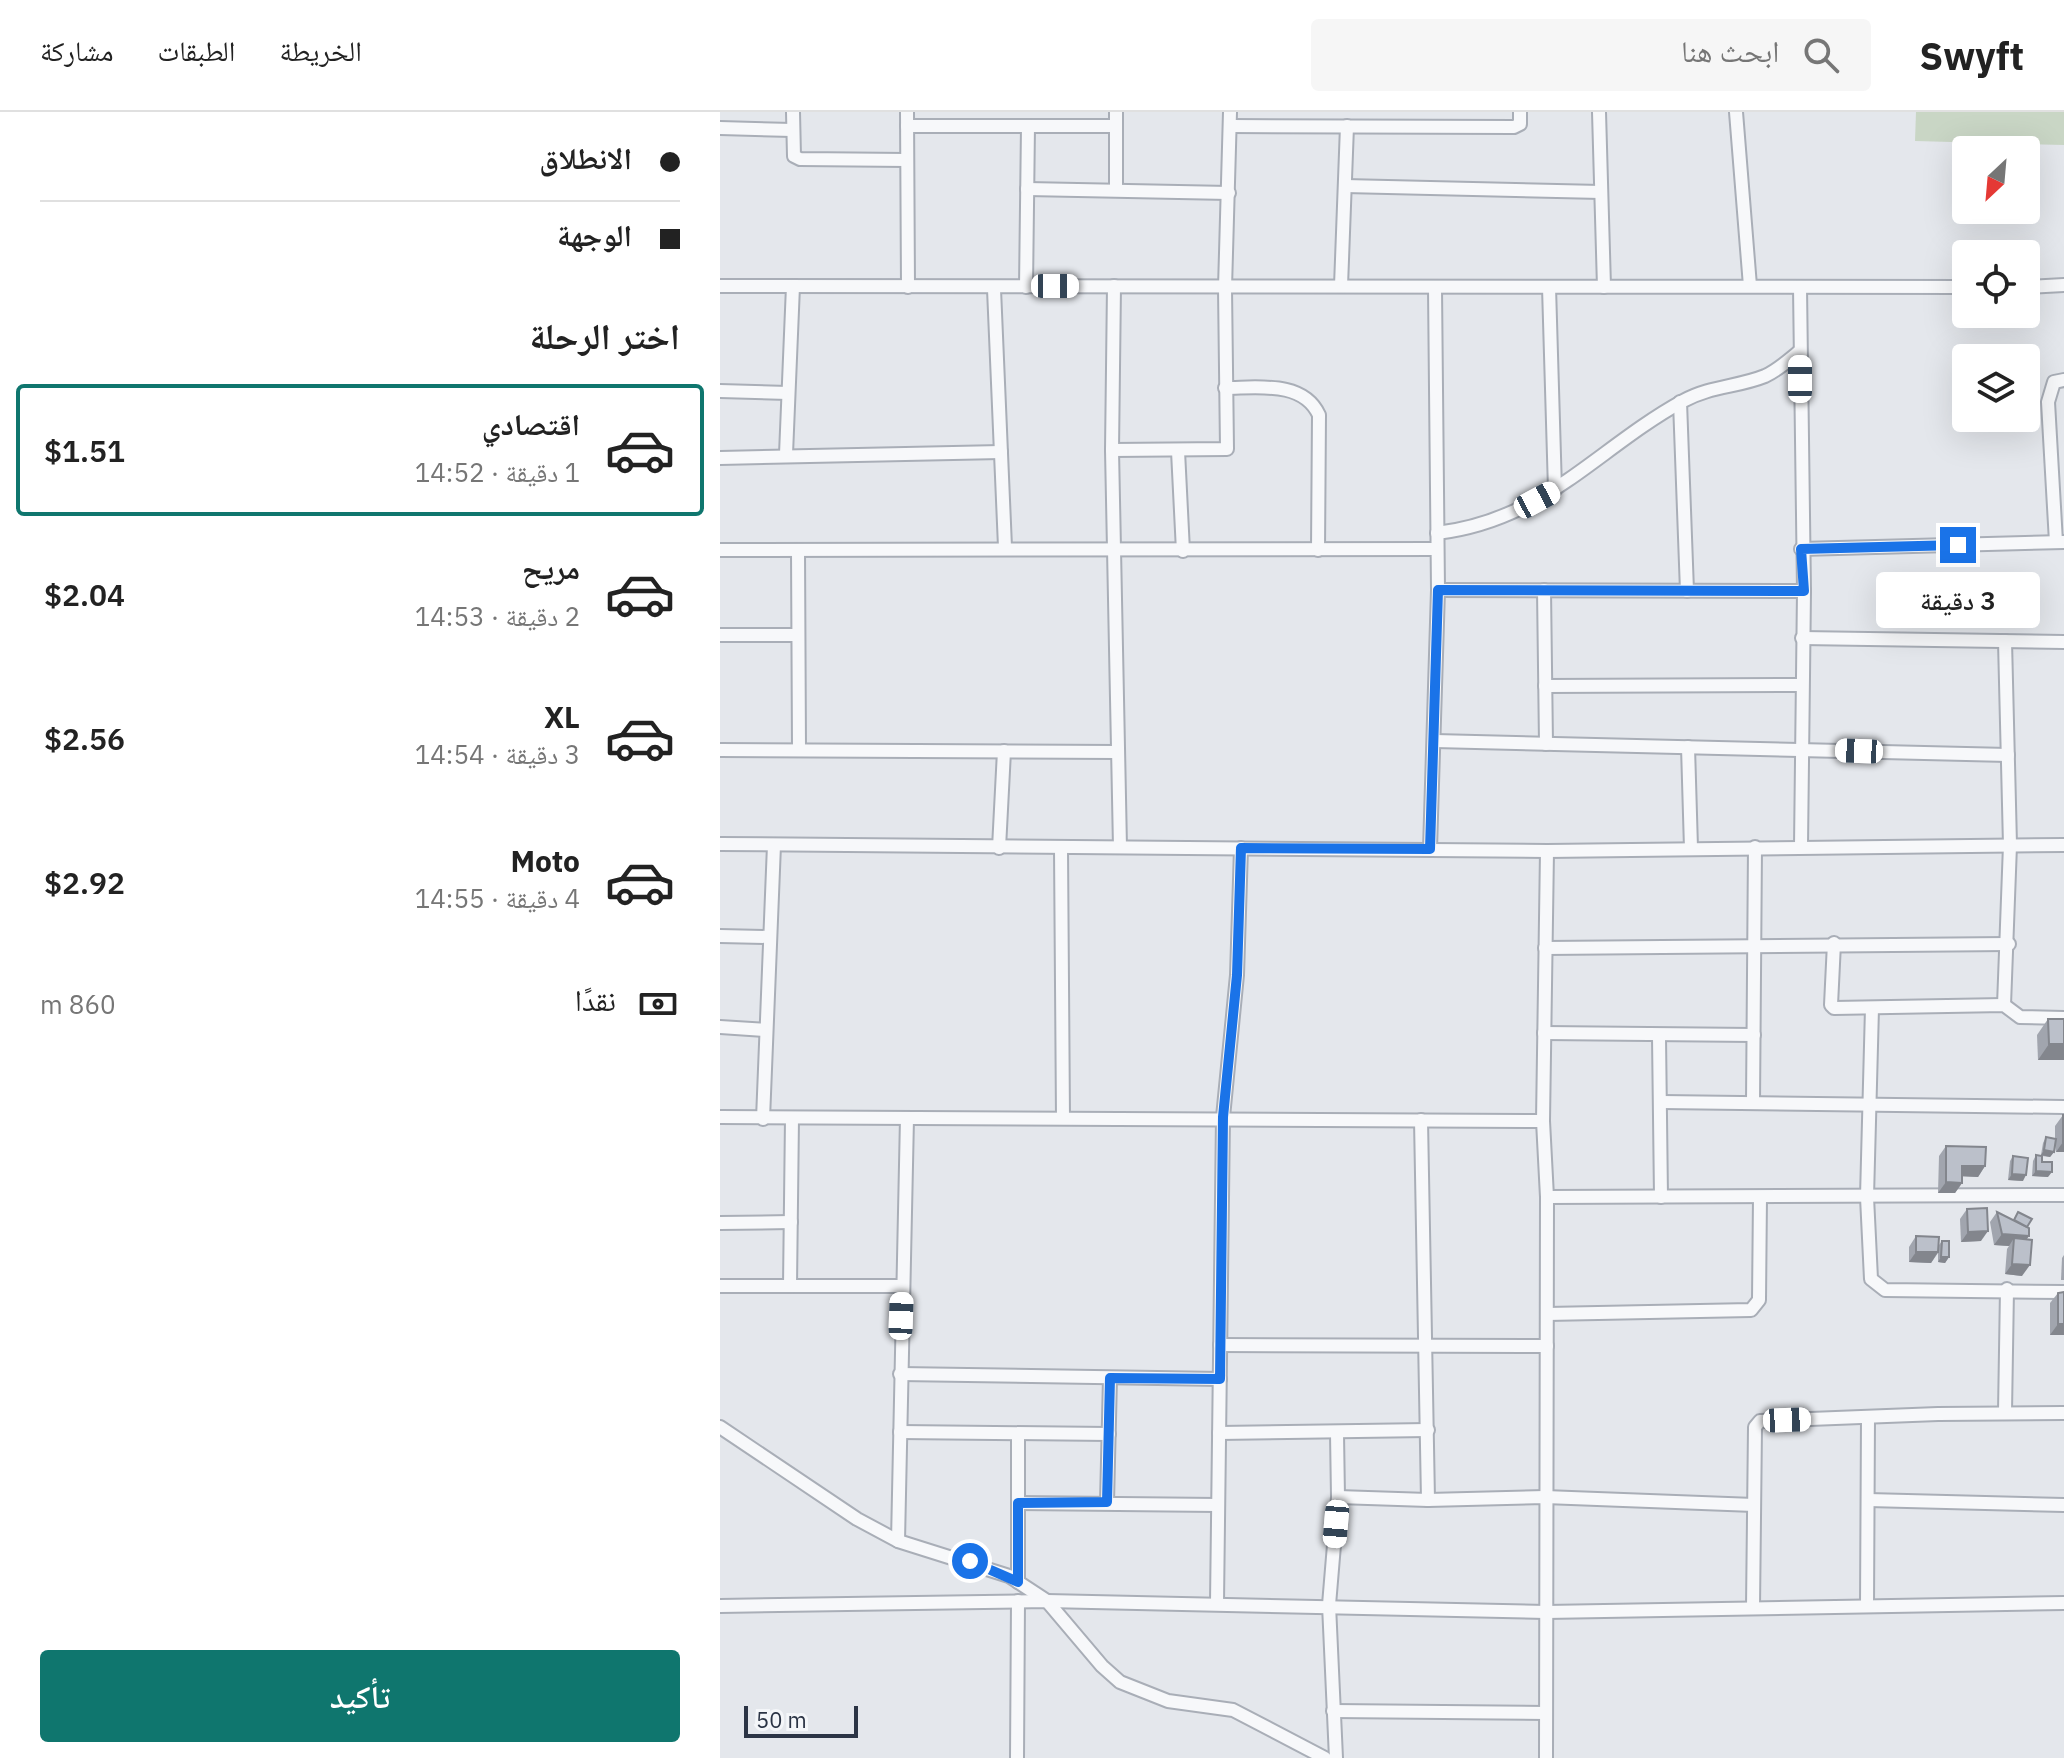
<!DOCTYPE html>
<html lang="ar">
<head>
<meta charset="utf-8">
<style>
  :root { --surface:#fff; --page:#f6f6f6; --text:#222; --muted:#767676; --line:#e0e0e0; --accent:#0f766e }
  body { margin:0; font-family:"IBM Plex Sans","Noto Naskh Arabic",sans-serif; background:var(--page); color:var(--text); direction:rtl; height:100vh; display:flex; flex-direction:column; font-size:30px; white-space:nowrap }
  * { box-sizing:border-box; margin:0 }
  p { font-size:26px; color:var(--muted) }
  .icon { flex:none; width:44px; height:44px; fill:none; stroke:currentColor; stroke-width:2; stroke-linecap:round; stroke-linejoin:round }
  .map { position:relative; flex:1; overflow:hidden; direction:ltr }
  .drawer { display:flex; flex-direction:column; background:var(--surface); width:720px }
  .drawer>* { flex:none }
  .guide { display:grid; align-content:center; height:176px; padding:0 40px; background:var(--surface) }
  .needle { width:52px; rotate:206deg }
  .tools { position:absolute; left:1232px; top:24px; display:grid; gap:16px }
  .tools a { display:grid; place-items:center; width:88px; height:88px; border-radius:8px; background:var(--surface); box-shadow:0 8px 32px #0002; font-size:40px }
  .scale { position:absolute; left:24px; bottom:20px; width:114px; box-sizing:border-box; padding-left:8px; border:4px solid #2b3445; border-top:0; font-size:22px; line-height:28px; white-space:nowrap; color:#2b3445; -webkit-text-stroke:6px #f4f6f9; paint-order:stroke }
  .end { position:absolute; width:36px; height:36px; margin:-18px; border:10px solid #1a73e8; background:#fff; box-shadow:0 0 0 4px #fff }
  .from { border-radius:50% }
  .bubble { position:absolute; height:56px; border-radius:8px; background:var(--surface); box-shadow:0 8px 32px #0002; font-size:26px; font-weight:600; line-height:56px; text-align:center; direction:rtl }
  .car { position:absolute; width:24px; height:48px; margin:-24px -12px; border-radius:10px; box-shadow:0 0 6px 2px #0007; background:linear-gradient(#fff 24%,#345 0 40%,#fff 0 76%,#345 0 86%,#fff 0) }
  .guide b { display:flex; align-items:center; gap:28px; height:76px; font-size:30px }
  .guide b+b { border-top:2px solid var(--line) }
  .guide i { width:20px; height:20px; background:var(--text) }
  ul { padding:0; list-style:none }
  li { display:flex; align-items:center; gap:24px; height:132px; margin:0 16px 12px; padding:0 24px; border:4px solid transparent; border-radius:8px }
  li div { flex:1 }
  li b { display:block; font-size:30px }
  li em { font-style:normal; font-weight:600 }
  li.selected { border-color:var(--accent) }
  li>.icon { width:72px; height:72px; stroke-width:1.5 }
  h2 { padding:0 40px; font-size:36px; line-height:96px }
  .pay { display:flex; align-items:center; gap:20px; height:88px; padding:0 40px; font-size:30px }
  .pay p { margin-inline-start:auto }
  .action { display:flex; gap:16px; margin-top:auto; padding:16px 40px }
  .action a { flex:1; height:92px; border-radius:8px; background:var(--accent); color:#fff; font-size:32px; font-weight:600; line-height:92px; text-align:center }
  header { display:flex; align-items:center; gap:48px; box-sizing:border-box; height:112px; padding:0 40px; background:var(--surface); border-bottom:2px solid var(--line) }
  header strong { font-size:38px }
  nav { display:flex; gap:44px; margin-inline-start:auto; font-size:28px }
  .search { width:560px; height:72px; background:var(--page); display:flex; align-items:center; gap:20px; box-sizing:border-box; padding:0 28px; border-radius:8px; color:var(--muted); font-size:30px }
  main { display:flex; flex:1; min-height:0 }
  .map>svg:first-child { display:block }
</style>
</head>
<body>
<header>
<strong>Swyft</strong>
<div class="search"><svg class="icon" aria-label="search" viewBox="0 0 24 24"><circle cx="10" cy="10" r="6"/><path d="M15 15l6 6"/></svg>ابحث هنا</div>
<nav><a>الخريطة</a><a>الطبقات</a><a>مشاركة</a></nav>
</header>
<main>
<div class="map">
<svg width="1344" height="1646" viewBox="0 0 1344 1646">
  <rect width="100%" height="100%" fill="#e4e7ec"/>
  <polygon fill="#c9d6c5" points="1196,0 1344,0 1344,33 1195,29"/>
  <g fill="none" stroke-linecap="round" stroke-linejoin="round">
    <defs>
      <g id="minor">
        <polyline points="73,0 74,44 80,47 187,48"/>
        <polyline points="187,0 188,175"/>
        <polyline points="879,0 884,175"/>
        <polyline points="1016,0 1030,174"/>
        <polyline points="187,14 396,14"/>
        <polyline points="511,14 794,15 800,12 800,0"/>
        <polyline points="0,16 72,18"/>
        <polyline points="625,74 881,80"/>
        <polyline points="307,77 509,81"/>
        <polyline points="396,78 396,0"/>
        <polyline points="0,174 1246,175"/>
        <polyline points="394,174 392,338 400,735"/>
        <polyline points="621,174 627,14"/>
        <polyline points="306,175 308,14"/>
        <polyline points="829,175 835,378"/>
        <polyline points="1080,175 1084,479 1081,734"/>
        <polyline points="1306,175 1344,173"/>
        <polyline points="274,177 285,435"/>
        <path d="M505 276C537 276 583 268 599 303L598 438"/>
        <polyline points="0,279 68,281"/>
        <polyline points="960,290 967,479"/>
        <polyline points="392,338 507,337 505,176 510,0"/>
        <polyline points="458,339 463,439"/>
        <polyline points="66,342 73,174"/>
        <polyline points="0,346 281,340"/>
        <path d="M717 421C825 408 876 337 963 289 990 274 1018 275 1045 264 1058 258 1069 248 1080 239"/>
        <polyline points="1336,430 1328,290 1334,270 1344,268"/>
        <polyline points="1081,437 1344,430"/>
        <polyline points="0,438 717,437"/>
        <polyline points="78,438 79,637"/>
        <polyline points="718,478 1084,479"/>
        <polyline points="824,478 826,632"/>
        <polyline points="0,523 77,523"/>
        <polyline points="1082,526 1344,530"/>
        <polyline points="825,574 1081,573"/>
        <polyline points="715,629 1288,643"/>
        <polyline points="968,635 971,736"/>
        <polyline points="0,638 398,640"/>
        <polyline points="0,732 827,739 1344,733"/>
        <polyline points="279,736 284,639"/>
        <polyline points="341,737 343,1006"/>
        <polyline points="710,737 718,478 715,176"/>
        <polyline points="0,824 50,825"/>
        <polyline points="1114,831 1111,893 1114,896 1284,893 1300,905 1344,906"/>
        <polyline points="825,836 1289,832"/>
        <polyline points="1284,893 1290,733 1285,529"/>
        <polyline points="1152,896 1147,1085 1151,1167 1165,1178 1344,1180"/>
        <polyline points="0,915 46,918"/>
        <polyline points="824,921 1034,923"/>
        <polyline points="939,925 941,1085"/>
        <polyline points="942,990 1344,995"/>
        <polyline points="1033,991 1035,735"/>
        <polyline points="0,1005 823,1009"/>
        <polyline points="43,1007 54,733"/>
        <polyline points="701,1008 708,1388"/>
        <polyline points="827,1085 1344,1083"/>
        <polyline points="0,1111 71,1110"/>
        <polyline points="0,1174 182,1174"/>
        <polyline points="70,1174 72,1006"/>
        <polyline points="827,1202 1031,1198 1039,1188 1040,1085"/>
        <polyline points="500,1233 827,1234"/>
        <polyline points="180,1262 500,1267"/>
        <polyline points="1285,1300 1287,1177"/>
        <polyline points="0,1315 137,1407 178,1429 289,1464 327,1489 382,1554 400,1570 448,1589 513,1598 605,1646"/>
        <polyline points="180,1320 389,1322"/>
        <polyline points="499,1321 708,1318"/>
        <polyline points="298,1323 298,1470"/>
        <polyline points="618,1385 708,1388 825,1385 1034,1393"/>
        <polyline points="1148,1388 1344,1393"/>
        <polyline points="387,1390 390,1266"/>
        <polyline points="298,1391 498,1393"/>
        <polyline points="178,1429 187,1006"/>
        <polyline points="497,1491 503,1005 517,863 521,736"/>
        <polyline points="0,1494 327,1489 826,1500 1344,1491"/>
        <polyline points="1147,1494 1148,1306"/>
        <polyline points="1033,1496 1035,1315 1040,1309 1218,1302 1344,1301"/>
        <polyline points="613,1599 826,1601"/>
        <polyline points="297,1646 298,1489"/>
        <polyline points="616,1646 609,1493 618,1385 617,1322"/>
        <polyline points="826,1646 827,1085 823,1009 827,739"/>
      </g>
    </defs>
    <use href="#minor" stroke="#a9aeb7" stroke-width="16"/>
    <use href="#minor" stroke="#f7f8fa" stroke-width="12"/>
  </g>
  <g fill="#a1a5ae">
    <polygon points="1328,907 1344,948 1318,948 1317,923"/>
    <polygon points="1343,1003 1344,1003 1344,1040 1336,1040 1335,1032 1334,1040 1330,1045 1322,1044 1322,1050 1328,1065 1312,1064 1313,1049 1316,1043 1321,1043 1323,1031 1326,1025 1335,1027 1335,1014"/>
    <polygon points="1226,1034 1265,1054 1258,1065 1242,1064 1242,1071 1235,1081 1218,1081 1219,1044"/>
    <polygon points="1293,1044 1303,1069 1288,1068 1290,1049"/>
    <polygon points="1247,1097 1261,1129 1241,1130 1240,1107"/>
    <polygon points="1277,1100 1293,1108 1298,1100 1307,1115 1309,1124 1306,1127 1302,1164 1285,1162 1287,1137 1289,1134 1274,1133 1270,1110"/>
    <polygon points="1196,1124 1219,1133 1222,1129 1229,1145 1225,1151 1218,1150 1218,1141 1211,1151 1189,1150 1189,1135"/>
    <polygon points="1344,1143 1344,1168 1341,1168 1342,1146"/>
    <polygon points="1338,1181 1344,1223 1330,1223 1330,1191"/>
  </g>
  <g fill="#83868d">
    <polygon points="1329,932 1344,932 1344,948 1318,948"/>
    <polygon points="1343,1030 1344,1030 1344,1040 1336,1040"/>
    <polygon points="1324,1038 1334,1040 1330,1045 1321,1043"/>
    <polygon points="1242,1054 1265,1054 1258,1065 1235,1064"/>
    <polygon points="1316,1059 1332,1060 1328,1065 1312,1064"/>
    <polygon points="1292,1062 1306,1063 1303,1069 1288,1068"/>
    <polygon points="1226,1070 1242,1071 1235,1081 1218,1081"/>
    <polygon points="1268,1119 1261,1129 1241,1130 1248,1120"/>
    <polygon points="1282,1122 1309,1124 1301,1135 1294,1126 1289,1134 1274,1133"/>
    <polygon points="1196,1140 1218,1140 1211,1151 1189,1150"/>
    <polygon points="1221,1145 1229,1145 1225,1151 1218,1150"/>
    <polygon points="1292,1152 1310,1153 1302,1164 1285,1162"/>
    <polygon points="1338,1212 1344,1212 1344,1223 1330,1223"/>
  </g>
  <g fill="#bbc0ca" stroke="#83868d" stroke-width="2">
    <polygon points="1328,907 1344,907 1344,932 1329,932"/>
    <rect x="1343" y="1003" width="1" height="27"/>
    <polygon points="1326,1025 1336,1027 1334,1040 1324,1038"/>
    <polygon points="1226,1034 1266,1035 1265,1054 1242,1054 1242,1071 1226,1070"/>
    <polygon points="1316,1043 1322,1044 1322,1050 1332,1050 1332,1060 1316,1059"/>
    <polygon points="1293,1044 1308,1046 1306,1063 1292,1062"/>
    <polygon points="1267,1096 1268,1119 1248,1120 1247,1097"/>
    <polygon points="1277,1100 1309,1116 1309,1124 1282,1122"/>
    <polygon points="1298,1100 1312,1107 1307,1115 1294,1108"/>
    <polygon points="1196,1124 1219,1125 1218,1140 1196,1140"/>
    <polygon points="1294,1126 1312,1128 1310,1153 1292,1152"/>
    <polygon points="1222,1129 1229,1129 1229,1145 1221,1145"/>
    <polygon points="1344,1180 1344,1212 1338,1212 1338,1181"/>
  </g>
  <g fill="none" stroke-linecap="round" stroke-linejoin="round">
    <polyline stroke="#1a73e8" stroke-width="10" points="250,1449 298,1470 298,1391 387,1390 390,1266 500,1267 503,1005 517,863 521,736 710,737 718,478 1084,479 1081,437 1238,433"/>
  </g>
</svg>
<div class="tools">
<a><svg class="needle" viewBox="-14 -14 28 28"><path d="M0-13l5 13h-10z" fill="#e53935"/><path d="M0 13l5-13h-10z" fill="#767676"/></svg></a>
<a><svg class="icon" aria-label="locate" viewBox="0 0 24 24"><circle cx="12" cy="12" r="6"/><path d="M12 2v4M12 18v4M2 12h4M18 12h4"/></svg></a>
<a><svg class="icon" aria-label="layers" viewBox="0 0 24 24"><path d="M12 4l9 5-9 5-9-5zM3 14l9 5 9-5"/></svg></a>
</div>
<div class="scale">50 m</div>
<i class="end from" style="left:250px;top:1449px"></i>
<i class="end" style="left:1238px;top:433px"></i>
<div class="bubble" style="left:1156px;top:460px;width:164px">3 دقيقة</div>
<i class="car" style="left:335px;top:174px;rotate:90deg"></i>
<i class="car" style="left:1080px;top:267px;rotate:0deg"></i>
<i class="car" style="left:817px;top:388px;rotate:62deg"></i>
<i class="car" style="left:1139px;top:639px;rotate:272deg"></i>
<i class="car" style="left:181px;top:1204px;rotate:2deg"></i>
<i class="car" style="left:1067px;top:1308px;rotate:88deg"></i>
<i class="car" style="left:616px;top:1412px;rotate:185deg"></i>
</div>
<section class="drawer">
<div class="guide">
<b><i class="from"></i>الانطلاق</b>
<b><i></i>الوجهة</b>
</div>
<h2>اختر الرحلة</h2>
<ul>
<li class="selected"><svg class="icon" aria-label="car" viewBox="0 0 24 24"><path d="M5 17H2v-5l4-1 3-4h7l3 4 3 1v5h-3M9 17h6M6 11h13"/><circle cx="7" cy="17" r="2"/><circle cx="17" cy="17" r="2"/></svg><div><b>اقتصادي</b><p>1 دقيقة · 14:52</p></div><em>$1.51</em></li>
<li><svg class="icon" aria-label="car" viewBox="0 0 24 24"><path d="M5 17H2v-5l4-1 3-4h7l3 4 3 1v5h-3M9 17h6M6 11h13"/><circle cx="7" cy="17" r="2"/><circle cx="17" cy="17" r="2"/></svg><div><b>مريح</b><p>2 دقيقة · 14:53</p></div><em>$2.04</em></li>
<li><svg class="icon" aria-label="car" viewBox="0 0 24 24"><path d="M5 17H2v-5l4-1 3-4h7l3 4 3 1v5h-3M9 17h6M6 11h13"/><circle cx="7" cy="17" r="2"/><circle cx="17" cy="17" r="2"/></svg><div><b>XL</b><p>3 دقيقة · 14:54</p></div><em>$2.56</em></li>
<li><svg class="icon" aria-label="car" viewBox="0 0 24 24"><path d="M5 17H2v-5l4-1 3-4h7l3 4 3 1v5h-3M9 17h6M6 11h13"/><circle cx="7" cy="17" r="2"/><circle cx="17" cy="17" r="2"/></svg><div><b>Moto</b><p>4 دقيقة · 14:55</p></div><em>$2.92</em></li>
</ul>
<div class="pay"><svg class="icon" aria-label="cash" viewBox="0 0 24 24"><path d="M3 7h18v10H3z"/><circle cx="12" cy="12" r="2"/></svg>نقدًا<p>860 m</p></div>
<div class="action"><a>تأكيد</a></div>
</section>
</main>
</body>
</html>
